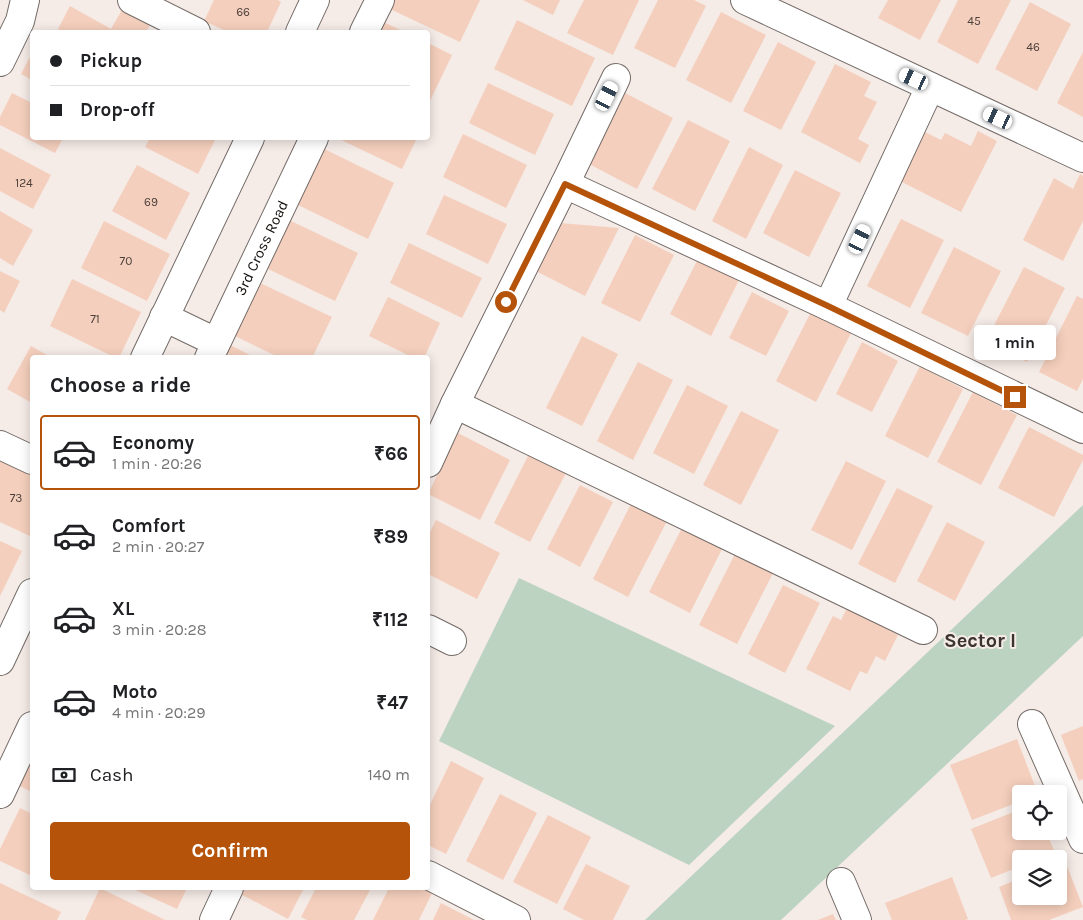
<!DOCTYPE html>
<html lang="en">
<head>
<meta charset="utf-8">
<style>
  :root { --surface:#fff; --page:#f2f2f2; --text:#202124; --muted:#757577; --line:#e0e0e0; --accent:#b45309 }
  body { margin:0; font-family:Karla,sans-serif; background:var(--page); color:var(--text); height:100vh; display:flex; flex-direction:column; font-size:19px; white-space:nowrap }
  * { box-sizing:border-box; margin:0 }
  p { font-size:16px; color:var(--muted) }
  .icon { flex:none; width:28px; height:28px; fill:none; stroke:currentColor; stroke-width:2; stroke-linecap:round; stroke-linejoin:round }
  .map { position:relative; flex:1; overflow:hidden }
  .details { position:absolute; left:30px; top:355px; width:400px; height:535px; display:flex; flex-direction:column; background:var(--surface); border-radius:5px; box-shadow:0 2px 12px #0003 }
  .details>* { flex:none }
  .guide { position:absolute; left:30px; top:30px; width:400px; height:110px; border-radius:5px; box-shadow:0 2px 12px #0003; display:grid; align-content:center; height:110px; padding:0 20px; background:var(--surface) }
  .fabs { position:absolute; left:1012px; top:785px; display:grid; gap:10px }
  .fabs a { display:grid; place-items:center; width:55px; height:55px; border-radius:5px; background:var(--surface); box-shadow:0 2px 12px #0003; font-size:25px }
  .end { position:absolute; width:22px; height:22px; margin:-11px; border:6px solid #b45309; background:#fff; box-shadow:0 0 0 2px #fff }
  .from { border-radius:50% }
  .bubble { position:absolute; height:35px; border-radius:5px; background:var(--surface); box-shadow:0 2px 12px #0003; font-size:16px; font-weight:700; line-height:35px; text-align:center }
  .car { position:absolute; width:15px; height:30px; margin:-15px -8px; border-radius:6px; box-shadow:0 0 4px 1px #0007; background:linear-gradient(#fff 24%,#345 0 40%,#fff 0 76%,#345 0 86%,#fff 0) }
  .guide b { display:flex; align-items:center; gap:18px; height:48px; font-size:19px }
  .guide b+b { border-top:1px solid var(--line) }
  .guide i { width:12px; height:12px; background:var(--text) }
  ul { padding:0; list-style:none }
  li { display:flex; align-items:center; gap:15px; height:75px; margin:0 10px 8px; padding:0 10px; border:2px solid transparent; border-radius:5px }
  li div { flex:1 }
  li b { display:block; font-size:19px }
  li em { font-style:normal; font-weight:700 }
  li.selected { border-color:var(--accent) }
  li>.icon { width:45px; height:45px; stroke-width:1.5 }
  h2 { padding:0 20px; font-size:22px; line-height:60px }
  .pay { display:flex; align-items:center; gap:12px; height:55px; padding:0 20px; font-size:19px }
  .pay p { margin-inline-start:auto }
  .primary-button { display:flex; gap:10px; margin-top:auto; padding:10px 20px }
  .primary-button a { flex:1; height:58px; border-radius:5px; background:var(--accent); color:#fff; font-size:20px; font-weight:700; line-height:58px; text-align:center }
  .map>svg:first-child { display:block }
</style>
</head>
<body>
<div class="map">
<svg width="1083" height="920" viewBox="0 0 1083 920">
  <rect width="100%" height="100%" fill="#f5ebe7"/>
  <g fill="#bcd3c1">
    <polygon points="1083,505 1083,636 781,920 645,920"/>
    <polygon points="519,578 835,726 689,865 439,741"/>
  </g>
  <g fill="#f5cfbd">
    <polygon points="214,0 278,0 281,2 267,32 228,32 204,21"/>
    <polygon points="395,0 480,0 460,42 390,9"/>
    <polygon points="523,0 560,0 553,15"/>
    <polygon points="584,0 639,0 613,55 567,33"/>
    <polygon points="658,0 694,0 706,6 675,68 634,48"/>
    <polygon points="888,0 941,0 920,40 878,18"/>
    <polygon points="958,0 1011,0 978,64 937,42"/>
    <polygon points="1030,2 1071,24 1037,91 995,69"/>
    <polygon points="70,6 111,29 123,8 151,23 146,32 64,32 58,29"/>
    <polygon points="721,12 766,35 731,103 686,80"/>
    <polygon points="517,20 595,58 572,106 494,69"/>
    <polygon points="381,21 405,32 376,32"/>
    <polygon points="778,42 816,62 781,130 743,111"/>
    <polygon points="428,43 452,55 429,103 428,102"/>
    <polygon points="1083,52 1083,117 1057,103"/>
    <polygon points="32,53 32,80 21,74"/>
    <polygon points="835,64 871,82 864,96 877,102 858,139 869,145 860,163 801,132"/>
    <polygon points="488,83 554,114 535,155 469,123"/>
    <polygon points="623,92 673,118 637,189 587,163"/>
    <polygon points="12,93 32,103 32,138 63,138 55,153 0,125 0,117"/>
    <polygon points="688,120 730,141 695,211 652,189"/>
    <polygon points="978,131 997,141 961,212 900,181 925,132 941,140 945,133 971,146"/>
    <polygon points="463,134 527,165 506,208 443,177"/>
    <polygon points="150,138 216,138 198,174 145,147"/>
    <polygon points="337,138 417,138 402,169"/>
    <polygon points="318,146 394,183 368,239 292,202"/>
    <polygon points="749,147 783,165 746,239 712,221"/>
    <polygon points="0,148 51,175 33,209 0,191"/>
    <polygon points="137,165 190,193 166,240 112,211"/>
    <polygon points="795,170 841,193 809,257 763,233"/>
    <polygon points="1080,174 1083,176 1083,221 1063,261 1023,240 1054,178 1073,189"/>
    <polygon points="444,195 507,224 488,264 426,234"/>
    <polygon points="0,211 33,230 13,266 0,258"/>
    <polygon points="901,219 944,240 910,308 867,286"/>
    <polygon points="289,220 358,253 335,301 266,268"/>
    <polygon points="104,221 170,254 147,301 81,268"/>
    <polygon points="560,223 619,228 585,296 536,271"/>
    <polygon points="635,235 674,255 640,322 601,303"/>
    <polygon points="409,243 482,278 462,318 390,283"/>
    <polygon points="954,247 1001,271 968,336 921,313"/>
    <polygon points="698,259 739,280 711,336 670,314"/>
    <polygon points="1024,267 1065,288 1027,362 986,341"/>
    <polygon points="0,271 20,281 4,313 0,310"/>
    <polygon points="72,279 141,312 119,358 116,358 50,326"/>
    <polygon points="258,282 332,317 312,358 280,358 233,335"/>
    <polygon points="752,292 789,311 766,356 729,338"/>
    <polygon points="1077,296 1083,299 1083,379 1077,391 1039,372"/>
    <polygon points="388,297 440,323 424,358 414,358 369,336"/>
    <polygon points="811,312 851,333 816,402 776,381"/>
    <polygon points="582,336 618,354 582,426 546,408"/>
    <polygon points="862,342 898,361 872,412 836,394"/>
    <polygon points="230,345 256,358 224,358"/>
    <polygon points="31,346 52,358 32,358 32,403 7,389"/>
    <polygon points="638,362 673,380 633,460 597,441"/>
    <polygon points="920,366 963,389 928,458 885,436"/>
    <polygon points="687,385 728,406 694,474 653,453"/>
    <polygon points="973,392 1017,415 981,485 937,462"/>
    <polygon points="741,411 779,430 741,505 703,485"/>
    <polygon points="1029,427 1083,455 1083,460 1054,517 998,488"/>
    <polygon points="458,433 510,460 480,520 428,494"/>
    <polygon points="530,452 567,471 530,542 494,523"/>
    <polygon points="0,460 32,475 32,537 0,522"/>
    <polygon points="846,461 886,481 852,550 811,530"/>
    <polygon points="580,485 613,502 580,567 547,549"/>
    <polygon points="897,488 933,506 895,583 858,564"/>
    <polygon points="632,502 667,521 628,597 593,579"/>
    <polygon points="436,520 500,553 477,599 428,574 428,536"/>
    <polygon points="947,522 985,542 955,601 917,581"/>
    <polygon points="683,526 723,547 690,613 649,592"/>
    <polygon points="0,541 22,551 0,596"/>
    <polygon points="736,552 774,571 737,644 699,625"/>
    <polygon points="783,585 820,603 785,673 748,654"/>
    <polygon points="847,608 898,635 885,661 876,656 867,674 860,671 850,691 806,669 833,616 841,620"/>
    <polygon points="1083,726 1083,779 1079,781 1061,735"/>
    <polygon points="32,737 32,792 11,782"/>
    <polygon points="1017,739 1038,794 1021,794 1021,801 972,820 950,765"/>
    <polygon points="451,761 484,778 446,854 428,845 428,809"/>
    <polygon points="500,794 537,813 503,880 466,861"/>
    <polygon points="20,808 32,814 32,876 0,861 0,849"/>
    <polygon points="1021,809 1021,831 1046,831 1055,853 1041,859 1021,859 1021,866 991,878 971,829"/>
    <polygon points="548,815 591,837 557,904 513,882"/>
    <polygon points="1065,861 1083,907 1049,920 1011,920 999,887 1021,878 1021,896 1059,896 1059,863"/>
    <polygon points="586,864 630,886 613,920 584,920 563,909"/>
    <polygon points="952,877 968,919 965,920 892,920 885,903"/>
    <polygon points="0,883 61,912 57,920 0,920"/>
    <polygon points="100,888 165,920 85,920"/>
    <polygon points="131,888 187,888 177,909"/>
    <polygon points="232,888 304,888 288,919 231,889"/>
    <polygon points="316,888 371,888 354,920 307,920 301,917"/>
    <polygon points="389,888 422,888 432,893 419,920 373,920"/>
    <polygon points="441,903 474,920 433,920"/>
    <polygon points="833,914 836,920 818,920"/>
  </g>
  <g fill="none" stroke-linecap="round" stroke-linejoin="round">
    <defs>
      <g id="minor">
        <polyline points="132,0 196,32"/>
        <polyline points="745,0 1083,158"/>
        <polyline points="300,32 315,0"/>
        <polyline points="364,32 380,0"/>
        <polyline points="0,62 20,21 25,0"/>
        <polyline points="616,78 565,184 455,404 923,630"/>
        <polyline points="565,184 828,306 1083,429"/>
        <polyline points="828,306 930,87"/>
        <polyline points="164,317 216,342"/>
        <polyline points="145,358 250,138"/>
        <path id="s1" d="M209 358 314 138"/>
        <polyline points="0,445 32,460"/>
        <polyline points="428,463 455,404"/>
        <polyline points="428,629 452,641"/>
        <polyline points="0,661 32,593"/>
        <polyline points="1032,724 1083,839"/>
        <polyline points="0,794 32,726"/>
        <polyline points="428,875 516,920"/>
        <polyline points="841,882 857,920"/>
        <polyline points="214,920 229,888"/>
      </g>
    </defs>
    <use href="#minor" stroke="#736b67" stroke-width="30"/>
    <use href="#minor" stroke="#fff" stroke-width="28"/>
  </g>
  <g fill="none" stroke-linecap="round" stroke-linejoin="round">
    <polyline stroke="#b45309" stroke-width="6" points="506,302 565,184 828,306 1015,397"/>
  </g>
  <g text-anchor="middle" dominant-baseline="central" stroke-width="4" stroke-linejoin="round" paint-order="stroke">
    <g font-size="12" fill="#4c403a">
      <text x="243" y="12">66</text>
      <text x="974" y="21">45</text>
      <text x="1033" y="47">46</text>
      <text x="24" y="183">124</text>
      <text x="151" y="202">69</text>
      <text x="126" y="261">70</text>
      <text x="95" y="319">71</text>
      <text x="16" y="498">73</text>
    </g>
    <g font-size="15" fill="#14110f" stroke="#f5ebe7">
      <text stroke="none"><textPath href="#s1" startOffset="122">3rd Cross Road</textPath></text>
    </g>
    <g font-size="20" font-weight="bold" fill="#3a332f" stroke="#f5ebe7">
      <text x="980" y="640">Sector I</text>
    </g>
  </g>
</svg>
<div class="fabs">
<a><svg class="icon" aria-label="locate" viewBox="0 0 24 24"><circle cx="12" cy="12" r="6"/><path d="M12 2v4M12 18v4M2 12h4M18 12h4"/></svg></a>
<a><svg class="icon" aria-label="layers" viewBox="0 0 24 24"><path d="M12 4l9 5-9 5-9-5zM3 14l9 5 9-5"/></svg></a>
</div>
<i class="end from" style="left:506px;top:302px"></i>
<i class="end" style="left:1015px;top:397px"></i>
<div class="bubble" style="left:974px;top:325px;width:82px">1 min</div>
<i class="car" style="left:914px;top:79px;rotate:295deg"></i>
<i class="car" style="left:607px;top:96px;rotate:26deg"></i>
<i class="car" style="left:998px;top:118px;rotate:295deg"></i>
<i class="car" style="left:860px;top:239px;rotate:25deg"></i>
<div class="guide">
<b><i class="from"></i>Pickup</b>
<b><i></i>Drop-off</b>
</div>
<section class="details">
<h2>Choose a ride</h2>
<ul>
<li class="selected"><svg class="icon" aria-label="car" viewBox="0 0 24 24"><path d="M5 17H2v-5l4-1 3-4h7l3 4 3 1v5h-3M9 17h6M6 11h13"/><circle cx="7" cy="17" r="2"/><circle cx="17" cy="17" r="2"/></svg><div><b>Economy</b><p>1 min · 20:26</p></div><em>₹66</em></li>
<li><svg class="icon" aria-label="car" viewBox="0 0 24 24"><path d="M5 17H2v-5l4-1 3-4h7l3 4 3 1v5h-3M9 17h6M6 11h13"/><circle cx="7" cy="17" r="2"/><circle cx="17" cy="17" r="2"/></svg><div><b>Comfort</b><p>2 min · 20:27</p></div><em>₹89</em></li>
<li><svg class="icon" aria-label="car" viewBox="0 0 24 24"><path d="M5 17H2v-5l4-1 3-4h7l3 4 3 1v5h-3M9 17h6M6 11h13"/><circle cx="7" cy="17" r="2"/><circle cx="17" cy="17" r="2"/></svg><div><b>XL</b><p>3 min · 20:28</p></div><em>₹112</em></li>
<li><svg class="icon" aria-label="car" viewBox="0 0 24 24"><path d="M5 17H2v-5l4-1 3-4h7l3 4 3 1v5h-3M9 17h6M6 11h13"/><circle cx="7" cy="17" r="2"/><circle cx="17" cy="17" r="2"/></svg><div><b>Moto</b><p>4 min · 20:29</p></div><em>₹47</em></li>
</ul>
<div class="pay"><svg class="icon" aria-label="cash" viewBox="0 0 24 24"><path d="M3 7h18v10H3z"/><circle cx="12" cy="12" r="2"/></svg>Cash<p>140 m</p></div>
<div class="primary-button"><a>Confirm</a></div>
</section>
</div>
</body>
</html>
